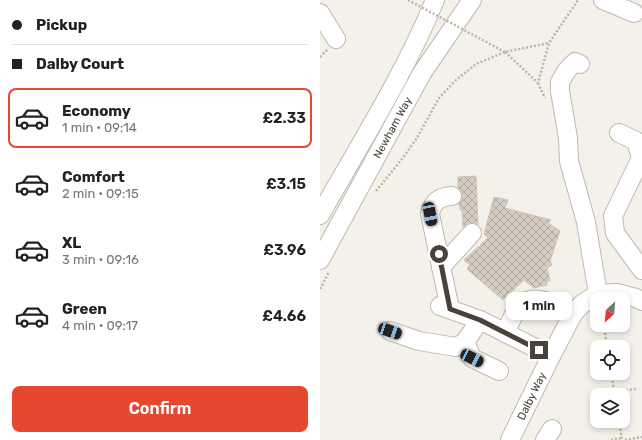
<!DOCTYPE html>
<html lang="en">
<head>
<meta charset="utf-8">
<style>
  :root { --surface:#fff; --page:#f6f6f6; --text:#222; --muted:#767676; --line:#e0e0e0; --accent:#e54731 }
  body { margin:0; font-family:Rubik,sans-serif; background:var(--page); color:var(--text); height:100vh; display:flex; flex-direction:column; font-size:15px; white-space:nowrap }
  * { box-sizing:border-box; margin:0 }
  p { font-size:13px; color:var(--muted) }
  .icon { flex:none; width:22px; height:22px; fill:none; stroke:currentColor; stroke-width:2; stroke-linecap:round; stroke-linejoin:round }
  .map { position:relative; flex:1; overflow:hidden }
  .side { display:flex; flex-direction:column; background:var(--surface); width:320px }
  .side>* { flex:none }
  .top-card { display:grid; align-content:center; height:88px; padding:0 12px; background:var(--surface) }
  .needle { width:26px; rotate:206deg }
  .buttons { position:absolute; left:270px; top:292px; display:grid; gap:8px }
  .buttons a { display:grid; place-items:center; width:40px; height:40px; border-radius:8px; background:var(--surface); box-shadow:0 2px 6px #0003; font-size:20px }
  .end { position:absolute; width:18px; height:18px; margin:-9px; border:5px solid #48423a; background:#fff; box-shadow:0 0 0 2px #fff }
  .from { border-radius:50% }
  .bubble { position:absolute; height:28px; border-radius:8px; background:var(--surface); box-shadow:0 2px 6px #0003; font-size:13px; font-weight:600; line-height:28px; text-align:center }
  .car { position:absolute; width:12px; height:24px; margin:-12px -6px; border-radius:5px; box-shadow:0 0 3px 1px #0007; background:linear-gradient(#222 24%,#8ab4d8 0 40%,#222 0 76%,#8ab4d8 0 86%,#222 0) }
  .top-card b { display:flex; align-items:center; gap:14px; height:38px; font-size:15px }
  .top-card b+b { border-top:1px solid var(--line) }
  .top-card i { width:10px; height:10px; background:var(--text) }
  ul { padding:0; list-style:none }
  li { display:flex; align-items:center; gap:12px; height:60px; margin:0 8px 6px; padding:0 4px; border:2px solid transparent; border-radius:8px }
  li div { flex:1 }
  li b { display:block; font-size:15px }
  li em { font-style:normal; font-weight:600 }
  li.active { border-color:var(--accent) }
  li>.icon { width:36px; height:36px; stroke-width:1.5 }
  .cta { display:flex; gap:8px; margin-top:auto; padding:8px 12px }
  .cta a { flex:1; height:46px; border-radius:8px; background:var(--accent); color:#fff; font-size:16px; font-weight:600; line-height:46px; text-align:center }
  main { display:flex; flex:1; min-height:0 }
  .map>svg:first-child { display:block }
</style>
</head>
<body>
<main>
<section class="side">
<div class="top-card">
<b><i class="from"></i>Pickup</b>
<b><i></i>Dalby Court</b>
</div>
<ul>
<li class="active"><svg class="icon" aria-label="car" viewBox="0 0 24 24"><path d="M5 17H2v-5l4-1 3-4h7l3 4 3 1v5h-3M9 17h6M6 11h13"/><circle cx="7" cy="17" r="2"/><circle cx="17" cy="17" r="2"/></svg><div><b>Economy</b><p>1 min · 09:14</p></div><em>£2.33</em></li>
<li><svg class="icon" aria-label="car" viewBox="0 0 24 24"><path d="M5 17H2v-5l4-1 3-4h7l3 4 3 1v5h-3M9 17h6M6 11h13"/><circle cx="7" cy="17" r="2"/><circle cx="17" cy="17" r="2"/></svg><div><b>Comfort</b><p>2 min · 09:15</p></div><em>£3.15</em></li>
<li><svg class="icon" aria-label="car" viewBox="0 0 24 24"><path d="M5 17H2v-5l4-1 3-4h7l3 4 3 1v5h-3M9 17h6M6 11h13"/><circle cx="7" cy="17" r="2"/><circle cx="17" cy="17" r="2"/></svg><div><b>XL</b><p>3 min · 09:16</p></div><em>£3.96</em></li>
<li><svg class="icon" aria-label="car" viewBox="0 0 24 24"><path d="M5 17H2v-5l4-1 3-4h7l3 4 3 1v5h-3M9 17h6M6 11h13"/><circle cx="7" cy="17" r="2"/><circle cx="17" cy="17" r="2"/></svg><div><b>Green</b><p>4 min · 09:17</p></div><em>£4.66</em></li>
</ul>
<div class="cta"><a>Confirm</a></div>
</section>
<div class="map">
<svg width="322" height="440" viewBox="0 0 322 440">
  <defs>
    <pattern id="building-cross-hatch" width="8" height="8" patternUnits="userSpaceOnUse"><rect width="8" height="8" fill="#d5cdc2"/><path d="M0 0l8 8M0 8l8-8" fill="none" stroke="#afa89f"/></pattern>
  </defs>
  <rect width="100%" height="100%" fill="#f4f1eb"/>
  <g fill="url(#building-cross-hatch)" stroke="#cfc4b6">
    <polygon points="156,176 158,225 154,223 149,223 143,227 142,210 140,210 139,203 142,200 142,195 141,190 138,188 138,177"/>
    <polygon points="174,197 188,200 185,208 231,220 228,223 240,231 230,261 232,265 227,268 230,281 227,281 227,285 214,288 204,280 183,300 147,269 150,265 144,260 159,246 160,249 161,244 168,238 164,234"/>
  </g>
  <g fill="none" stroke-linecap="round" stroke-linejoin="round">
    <defs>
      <g id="minor">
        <polyline points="283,0 314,13"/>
        <polyline points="0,13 16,39"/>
        <polyline points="260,64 255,62 247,70 240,82 240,91 248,138 249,161 266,222 278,294"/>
        <polyline points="299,133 316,141 321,158 293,216 295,233 322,270"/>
        <path d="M0 215C40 144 84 75 115 0"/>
        <path id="s1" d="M0 260 102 73 152 0"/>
        <polyline points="121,267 152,233"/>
        <polyline points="120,306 160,320 231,356"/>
        <path d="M130 309 110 214C113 201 119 197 132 196"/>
        <polyline points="70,331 99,341 136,347 145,342 160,320"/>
        <path d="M185 333C189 326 191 319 195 313 210 287 234 305 253 314"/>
        <polyline points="145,342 152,358 179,371"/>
        <path id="s2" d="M190 440 231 356 253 314 262 304 278 294 297 293 316 298 322 301"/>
        <polyline points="225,440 232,429"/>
      </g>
    </defs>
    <use href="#minor" stroke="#bfb9af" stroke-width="20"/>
    <g stroke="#bfb4a1" stroke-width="2.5" stroke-dasharray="2 2" stroke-linecap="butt">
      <polyline points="185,52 218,83 229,43 258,0"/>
      <polyline points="0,57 8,49"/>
      <polyline points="218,83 225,98"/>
      <polyline points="56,191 82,159 97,138 119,98 136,80 156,64 185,52 229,43"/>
      <polyline points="0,289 9,272"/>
      <polyline points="284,325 287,347"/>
      <polyline points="291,373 295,395"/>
      <polyline points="294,392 316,389"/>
      <polyline points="272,405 277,404"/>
      <polyline points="299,421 302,440"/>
      <polyline points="291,440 301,438"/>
      <polyline points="305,440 322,437"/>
    </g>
    <use href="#minor" stroke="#fff" stroke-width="18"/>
    <polyline stroke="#bfb4a1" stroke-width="2.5" stroke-dasharray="2 2" stroke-linecap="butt" points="88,0 185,52"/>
  </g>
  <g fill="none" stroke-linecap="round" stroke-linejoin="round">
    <polyline stroke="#48423a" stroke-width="5" points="119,254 130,309 160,320 219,350"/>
  </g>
  <g text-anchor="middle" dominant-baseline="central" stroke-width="3.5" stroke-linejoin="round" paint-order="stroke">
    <g font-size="11" fill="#48423a" stroke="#fff">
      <text stroke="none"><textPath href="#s1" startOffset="151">Newham Way</textPath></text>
      <text stroke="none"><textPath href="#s2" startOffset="49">Dalby Way</textPath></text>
    </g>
  </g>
</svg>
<div class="buttons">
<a><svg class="needle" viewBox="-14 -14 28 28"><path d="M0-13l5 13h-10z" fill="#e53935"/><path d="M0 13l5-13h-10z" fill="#767676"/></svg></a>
<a><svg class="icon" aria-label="locate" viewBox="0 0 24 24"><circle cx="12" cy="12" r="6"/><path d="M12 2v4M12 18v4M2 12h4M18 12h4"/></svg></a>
<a><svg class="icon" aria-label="layers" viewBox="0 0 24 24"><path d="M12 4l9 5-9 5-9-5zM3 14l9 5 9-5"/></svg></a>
</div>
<i class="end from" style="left:119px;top:254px"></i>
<i class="end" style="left:219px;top:350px"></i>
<div class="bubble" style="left:186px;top:292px;width:66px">1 min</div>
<i class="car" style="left:110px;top:214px;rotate:169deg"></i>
<i class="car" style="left:70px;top:331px;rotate:109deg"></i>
<i class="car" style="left:152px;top:358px;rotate:116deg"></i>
</div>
</main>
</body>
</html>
